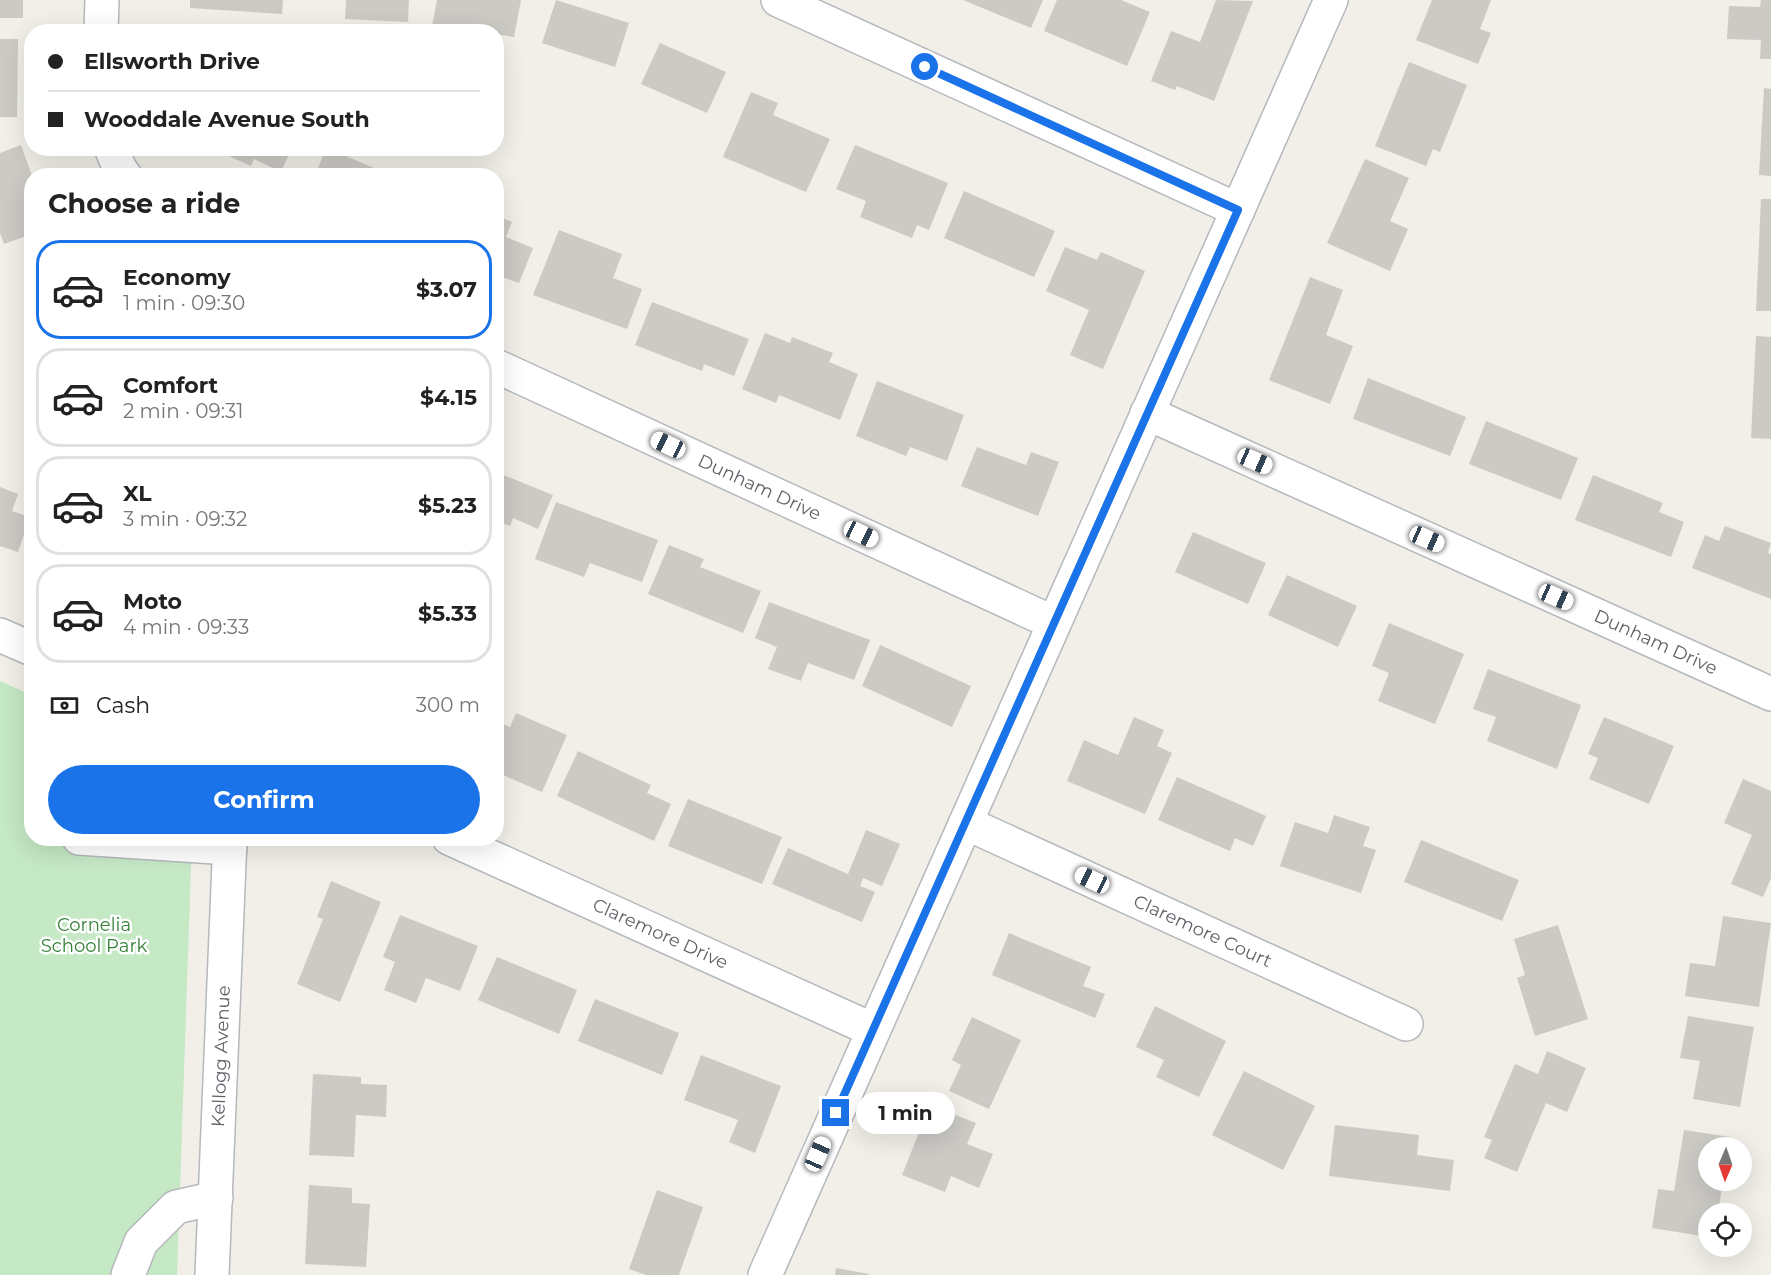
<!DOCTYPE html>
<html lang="en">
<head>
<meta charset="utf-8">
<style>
  :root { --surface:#fff; --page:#f6f6f6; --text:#222; --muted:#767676; --line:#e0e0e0; --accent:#1a73e8 }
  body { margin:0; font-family:Montserrat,sans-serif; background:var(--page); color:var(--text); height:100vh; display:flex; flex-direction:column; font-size:22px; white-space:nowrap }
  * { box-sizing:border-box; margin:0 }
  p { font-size:20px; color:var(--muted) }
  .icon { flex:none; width:33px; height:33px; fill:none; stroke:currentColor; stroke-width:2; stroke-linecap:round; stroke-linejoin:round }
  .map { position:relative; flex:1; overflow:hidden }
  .panel { position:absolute; left:24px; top:168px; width:480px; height:678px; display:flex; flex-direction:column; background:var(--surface); border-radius:24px; box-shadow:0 6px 24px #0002 }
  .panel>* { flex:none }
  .guide { position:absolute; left:24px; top:24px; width:480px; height:132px; border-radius:24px; box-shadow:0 6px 24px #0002; display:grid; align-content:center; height:132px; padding:0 24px; background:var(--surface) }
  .needle { width:39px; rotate:182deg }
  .controls { position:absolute; left:1698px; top:1137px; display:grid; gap:12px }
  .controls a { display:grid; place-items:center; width:54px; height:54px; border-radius:50%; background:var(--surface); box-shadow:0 6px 24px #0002; font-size:30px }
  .end { position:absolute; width:27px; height:27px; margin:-14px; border:8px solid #1a73e8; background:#fff; box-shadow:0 0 0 3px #fff }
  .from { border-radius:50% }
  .bubble { position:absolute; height:42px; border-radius:21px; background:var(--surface); box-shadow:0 6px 24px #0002; font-size:20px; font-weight:700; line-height:42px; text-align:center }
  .car { position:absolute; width:18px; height:36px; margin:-18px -9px; border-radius:8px; box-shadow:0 0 4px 2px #0007; background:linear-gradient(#fff 24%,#345 0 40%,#fff 0 76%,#345 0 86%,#fff 0) }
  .guide b { display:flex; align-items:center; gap:21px; height:57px; font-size:22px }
  .guide b+b { border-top:2px solid var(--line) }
  .guide i { width:15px; height:15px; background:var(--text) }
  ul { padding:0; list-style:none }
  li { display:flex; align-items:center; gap:18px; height:99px; margin:0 12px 9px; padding:0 12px; border:3px solid var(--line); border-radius:24px }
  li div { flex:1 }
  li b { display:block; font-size:22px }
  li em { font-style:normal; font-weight:700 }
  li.current { border-color:var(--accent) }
  li>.icon { width:54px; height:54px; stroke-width:1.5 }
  h2 { padding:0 24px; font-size:27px; line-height:72px }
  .pay { display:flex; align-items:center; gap:15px; height:66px; padding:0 24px; font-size:22px }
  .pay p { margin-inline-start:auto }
  .action { display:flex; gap:12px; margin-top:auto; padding:12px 24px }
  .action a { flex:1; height:69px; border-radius:36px; background:var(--accent); color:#fff; font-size:24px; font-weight:700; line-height:69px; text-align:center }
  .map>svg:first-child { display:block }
</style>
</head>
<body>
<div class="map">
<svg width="1771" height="1275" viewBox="0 0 1771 1275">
  <rect width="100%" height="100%" fill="#f1efe8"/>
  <polygon fill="#c5e8c5" points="0,681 31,695 32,838 192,839 177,1275 0,1275"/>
  <g fill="#cccac5">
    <rect x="0" y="0" width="23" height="18"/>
    <polygon points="190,0 283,0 282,14 190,8"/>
    <polygon points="346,0 409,0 408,22 345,19"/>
    <polygon points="437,0 521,0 514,37 496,34 496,32 431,32"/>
    <polygon points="556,0 629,23 615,67 542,43"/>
    <polygon points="963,0 1043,0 1031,28"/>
    <polygon points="1057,0 1121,0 1150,12 1127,66 1044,31"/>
    <polygon points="1216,0 1253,1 1214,101 1177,86 1175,90 1151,81 1171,31 1200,42"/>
    <polygon points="1432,0 1491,0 1480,29 1491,33 1478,64 1416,40"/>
    <polygon points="1761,0 1771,0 1771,59 1760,59 1761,40 1727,39 1729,6 1760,7"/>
    <polygon points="0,39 18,39 17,117 0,117"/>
    <polygon points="660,43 726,72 707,113 641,84"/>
    <polygon points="1409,62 1467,85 1440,152 1433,149 1426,166 1375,146"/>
    <polygon points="1764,88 1771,89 1771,176 1759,175"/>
    <polygon points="751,92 778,103 773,115 830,139 806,192 723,157"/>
    <polygon points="21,145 32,176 32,234 4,244 0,233 0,153"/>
    <polygon points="855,145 948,183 929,230 917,225 912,238 860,217 866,201 836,189"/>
    <polygon points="211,148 292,148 281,172 254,159 251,166"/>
    <polygon points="326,148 327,148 393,176 315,176"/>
    <polygon points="1365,159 1409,178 1390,221 1408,229 1390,271 1327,243"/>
    <polygon points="964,191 1055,231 1034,277 944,238"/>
    <polygon points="1761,199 1771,199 1771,311 1756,311"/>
    <polygon points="496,215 512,222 506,237 533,248 519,283 496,275"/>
    <polygon points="559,230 622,254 613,278 642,289 627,329 533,295"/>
    <polygon points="1065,247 1097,260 1101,252 1145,271 1103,369 1070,355 1089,310 1046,291"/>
    <polygon points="1310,277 1343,290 1326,335 1353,346 1330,404 1269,380"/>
    <polygon points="652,302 749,339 734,376 704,364 702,371 635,345"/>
    <polygon points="765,333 790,343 792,337 833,353 829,362 858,374 840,420 779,395 776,403 742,389"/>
    <polygon points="1756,336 1771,337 1771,439 1751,438"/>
    <polygon points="1368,378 1466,417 1450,456 1353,419"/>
    <polygon points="877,381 964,415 947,461 910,447 906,456 856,436"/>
    <polygon points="1486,421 1578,458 1561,500 1469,464"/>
    <polygon points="977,447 1026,465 1031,452 1059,462 1038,516 961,486"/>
    <polygon points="496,472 553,495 538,529 513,518 510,526 496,521"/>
    <polygon points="1593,475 1663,503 1659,512 1684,522 1671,557 1575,520"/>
    <polygon points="0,487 18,494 12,511 30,517 18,552 0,546"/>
    <polygon points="556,502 658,540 642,582 590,563 584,577 535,559"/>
    <polygon points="1725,526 1771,543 1768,553 1771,554 1771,599 1692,568 1705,535 1719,541"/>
    <polygon points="1193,532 1266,563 1248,604 1175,572"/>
    <polygon points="669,545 704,559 700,567 761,591 743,633 648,594"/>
    <polygon points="1287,575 1357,606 1338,647 1268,615"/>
    <polygon points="769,602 870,640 854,680 808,663 801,681 768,669 777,647 755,638"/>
    <polygon points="1389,623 1464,654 1435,724 1378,701 1389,673 1372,666"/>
    <polygon points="880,645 971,686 952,727 862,686"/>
    <polygon points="1488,669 1581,705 1557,769 1487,741 1496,717 1473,709"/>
    <polygon points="516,713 567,735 542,792 496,772 496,721 510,727"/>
    <polygon points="1134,717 1164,730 1157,746 1172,753 1145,814 1067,781 1084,740 1118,755"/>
    <polygon points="1604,717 1674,746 1649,804 1589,779 1598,758 1588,754"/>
    <polygon points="578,751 651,785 647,793 671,804 654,841 557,796"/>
    <polygon points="1177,777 1266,816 1253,846 1235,838 1230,851 1158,820"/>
    <polygon points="1743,779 1771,791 1771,878 1763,897 1731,884 1752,835 1724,823"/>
    <polygon points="688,799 782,837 762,884 668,846"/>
    <polygon points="1334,815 1370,827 1363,846 1376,850 1361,893 1280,866 1295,822 1328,833"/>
    <polygon points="866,830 900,844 882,886 863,878 860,886 875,892 862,922 772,884 788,848 848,874"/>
    <polygon points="1421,840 1519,880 1502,921 1404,882"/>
    <polygon points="331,881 381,902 340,1002 297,984 323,919 317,917"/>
    <polygon points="400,915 478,946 460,991 426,978 416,1003 384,990 395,962 383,957"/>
    <polygon points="1723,916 1771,923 1759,1007 1685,996 1690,963 1715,966"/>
    <polygon points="1558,925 1588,1019 1535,1036 1517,978 1525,975 1514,939"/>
    <polygon points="1009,933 1091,967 1083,986 1105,994 1095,1018 992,975"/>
    <polygon points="497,957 577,990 559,1034 478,1000"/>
    <polygon points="595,999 679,1033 662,1075 578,1041"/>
    <polygon points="1155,1006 1226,1041 1199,1097 1156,1077 1164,1060 1136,1047"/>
    <polygon points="1688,1016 1754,1027 1740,1107 1693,1099 1700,1061 1680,1058"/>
    <polygon points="972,1017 1021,1040 989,1109 949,1091 961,1065 952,1060"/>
    <polygon points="1547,1051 1586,1068 1567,1112 1546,1103 1517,1172 1484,1158 1492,1140 1484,1137 1515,1064 1538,1074"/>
    <polygon points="701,1055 781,1086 755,1153 729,1142 738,1120 684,1100"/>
    <polygon points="1244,1071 1315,1106 1283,1170 1212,1135"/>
    <polygon points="313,1074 361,1077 361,1084 387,1085 386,1117 356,1115 354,1157 309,1155"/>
    <polygon points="930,1105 976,1123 967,1144 993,1154 979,1188 951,1176 945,1192 902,1175"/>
    <polygon points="1335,1125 1419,1135 1417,1155 1454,1160 1450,1191 1329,1176"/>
    <polygon points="1684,1130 1730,1137 1728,1148 1708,1148 1708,1180 1723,1180 1718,1214 1708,1214 1708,1237 1652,1228 1658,1189 1674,1191"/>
    <polygon points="309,1185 352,1188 352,1203 370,1204 366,1267 305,1264"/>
    <polygon points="657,1190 703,1207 679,1275 646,1275 629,1269"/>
    <polygon points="836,1268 869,1274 869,1275 835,1275"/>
  </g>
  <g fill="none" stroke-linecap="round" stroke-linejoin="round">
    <defs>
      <g id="minor">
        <polyline points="778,0 1238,210"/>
        <polyline points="101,32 102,0"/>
        <polyline points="111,148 120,169 125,176"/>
        <path id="s1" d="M496 366 1054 623"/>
        <path id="s2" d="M1147 413 1771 694"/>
        <polyline points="0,635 32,649"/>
        <path id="s3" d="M966 823 1406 1024"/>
        <polyline points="79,838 230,848"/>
        <path id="s4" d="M449 838 873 1030"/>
        <polyline points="128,1275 141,1242 176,1207 216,1198"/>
        <path id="s5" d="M212 1275 230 838"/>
        <polyline points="765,1275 1331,0"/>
      </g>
    </defs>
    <use href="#minor" stroke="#b5b8bc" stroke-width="36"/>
    <use href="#minor" stroke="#fff" stroke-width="33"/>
  </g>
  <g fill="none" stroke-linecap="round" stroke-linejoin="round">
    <polyline stroke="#1a73e8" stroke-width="8" points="836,1113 1238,210 925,67"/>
  </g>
  <g text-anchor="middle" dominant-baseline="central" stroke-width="5" stroke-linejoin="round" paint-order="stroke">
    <g font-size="18" fill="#5f6368" stroke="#fff">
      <text stroke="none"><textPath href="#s1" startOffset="290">Dunham Drive</textPath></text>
      <text stroke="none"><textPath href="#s2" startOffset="558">Dunham Drive</textPath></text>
      <text stroke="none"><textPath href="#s3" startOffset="260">Claremore Court</textPath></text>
      <text stroke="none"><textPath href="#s4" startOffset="232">Claremore Drive</textPath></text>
      <text stroke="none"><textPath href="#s5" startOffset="219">Kellogg Avenue</textPath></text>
    </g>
    <g font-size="18" fill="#348238" stroke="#fff">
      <text x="94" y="925">Cornelia<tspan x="94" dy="21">School Park</tspan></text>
    </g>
  </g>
</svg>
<div class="controls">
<a><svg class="needle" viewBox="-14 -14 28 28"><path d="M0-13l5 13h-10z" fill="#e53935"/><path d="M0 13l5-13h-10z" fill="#767676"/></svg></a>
<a><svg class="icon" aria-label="locate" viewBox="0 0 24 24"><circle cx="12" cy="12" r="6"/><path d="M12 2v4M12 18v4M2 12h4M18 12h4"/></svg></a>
</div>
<i class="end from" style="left:925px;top:67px"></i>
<i class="end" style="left:836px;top:1113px"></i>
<div class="bubble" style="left:856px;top:1092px;width:99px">1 min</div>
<i class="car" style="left:668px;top:445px;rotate:295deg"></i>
<i class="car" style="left:1255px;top:461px;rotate:114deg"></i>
<i class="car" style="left:861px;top:534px;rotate:115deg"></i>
<i class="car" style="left:1427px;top:539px;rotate:114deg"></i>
<i class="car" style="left:1556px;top:597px;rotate:114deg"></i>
<i class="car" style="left:1092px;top:880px;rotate:295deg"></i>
<i class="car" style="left:818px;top:1154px;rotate:24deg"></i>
<div class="guide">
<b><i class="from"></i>Ellsworth Drive</b>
<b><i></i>Wooddale Avenue South</b>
</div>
<section class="panel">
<h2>Choose a ride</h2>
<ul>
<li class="current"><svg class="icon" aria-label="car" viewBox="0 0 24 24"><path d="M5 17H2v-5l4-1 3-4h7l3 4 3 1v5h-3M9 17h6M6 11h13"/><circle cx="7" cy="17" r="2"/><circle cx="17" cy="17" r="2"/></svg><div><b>Economy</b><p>1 min · 09:30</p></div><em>$3.07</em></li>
<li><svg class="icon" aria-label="car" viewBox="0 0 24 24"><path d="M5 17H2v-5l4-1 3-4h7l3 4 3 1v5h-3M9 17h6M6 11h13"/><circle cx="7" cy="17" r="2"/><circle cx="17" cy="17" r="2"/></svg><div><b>Comfort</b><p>2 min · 09:31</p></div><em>$4.15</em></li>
<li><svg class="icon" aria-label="car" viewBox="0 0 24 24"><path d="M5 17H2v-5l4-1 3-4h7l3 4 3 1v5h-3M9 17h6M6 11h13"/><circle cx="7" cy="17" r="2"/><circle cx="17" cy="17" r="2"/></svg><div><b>XL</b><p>3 min · 09:32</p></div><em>$5.23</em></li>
<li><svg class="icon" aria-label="car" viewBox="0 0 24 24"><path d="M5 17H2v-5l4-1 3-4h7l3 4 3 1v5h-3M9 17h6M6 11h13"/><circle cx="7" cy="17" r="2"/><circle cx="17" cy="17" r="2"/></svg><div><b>Moto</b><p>4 min · 09:33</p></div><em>$5.33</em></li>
</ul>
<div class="pay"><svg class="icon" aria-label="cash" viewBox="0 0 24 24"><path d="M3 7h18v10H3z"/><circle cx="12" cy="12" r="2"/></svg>Cash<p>300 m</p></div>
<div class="action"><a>Confirm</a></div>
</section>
</div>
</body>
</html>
